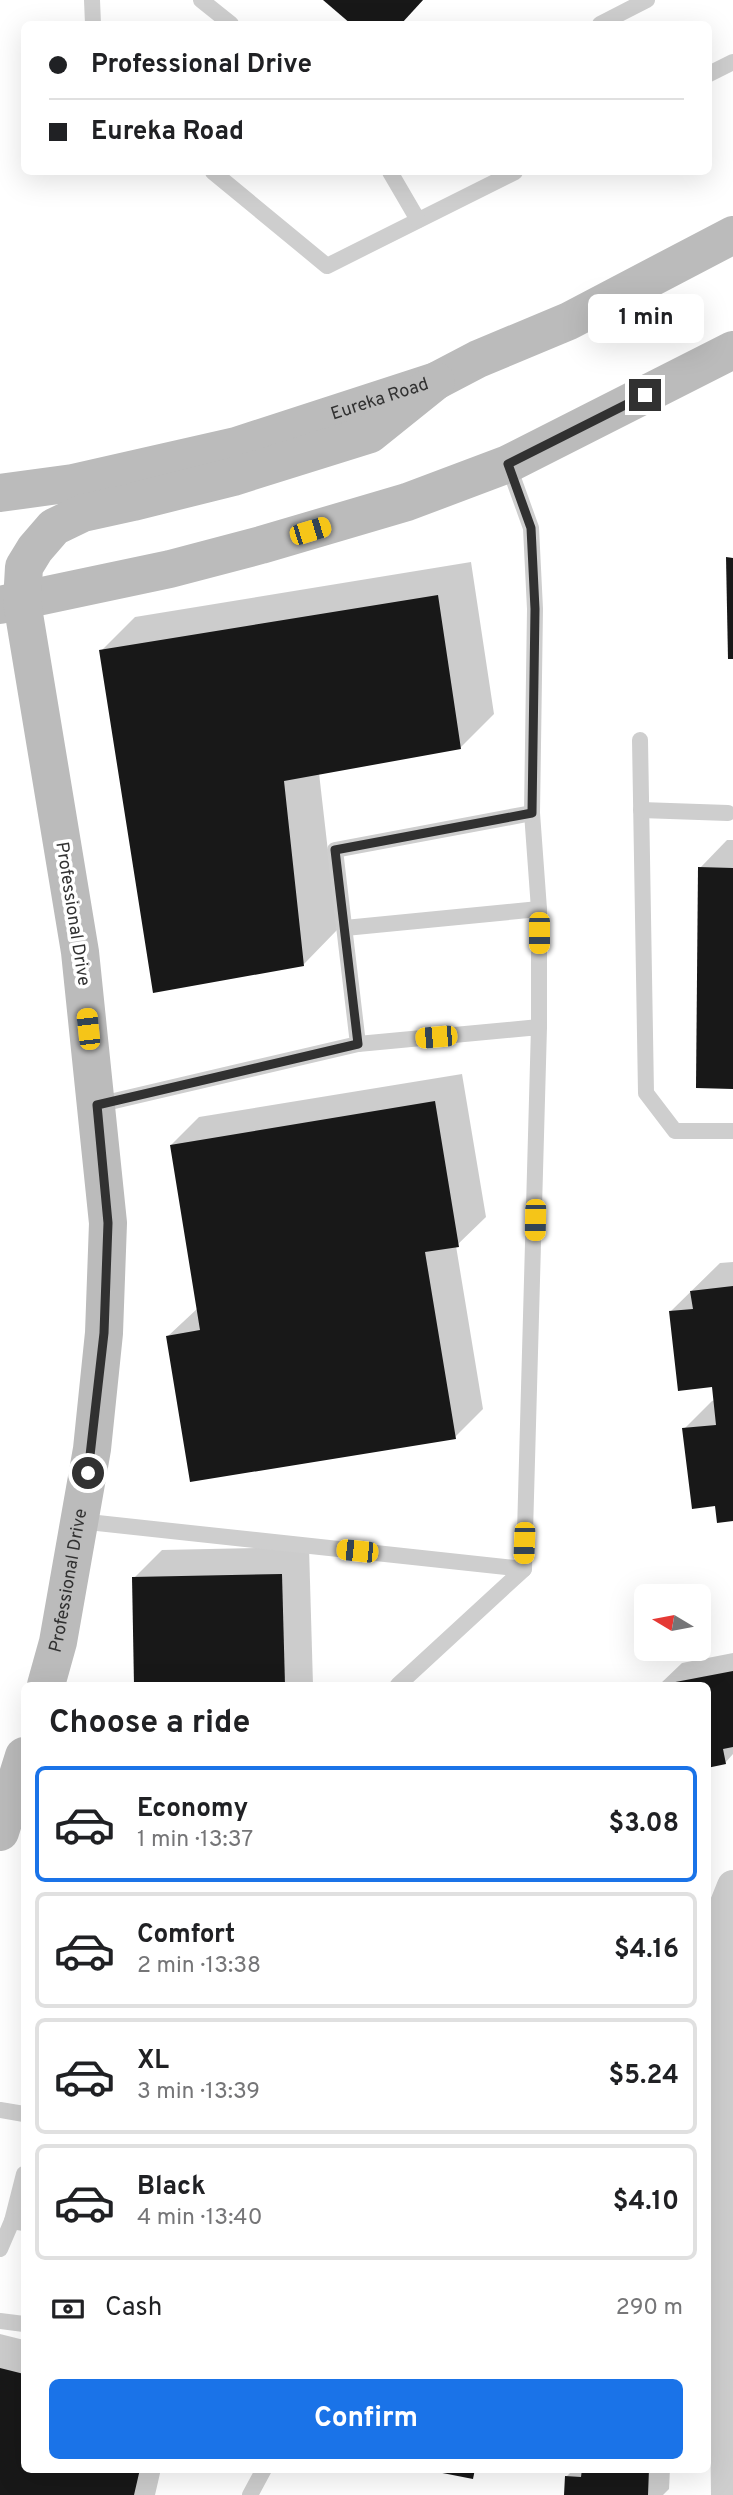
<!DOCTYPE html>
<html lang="en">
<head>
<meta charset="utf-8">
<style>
  :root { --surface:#fff; --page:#f2f2f2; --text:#202124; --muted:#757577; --line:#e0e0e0; --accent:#1a73e8 }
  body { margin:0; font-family:Overpass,sans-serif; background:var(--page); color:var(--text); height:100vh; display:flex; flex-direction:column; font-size:26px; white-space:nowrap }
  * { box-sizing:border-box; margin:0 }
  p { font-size:23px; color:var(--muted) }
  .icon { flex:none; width:38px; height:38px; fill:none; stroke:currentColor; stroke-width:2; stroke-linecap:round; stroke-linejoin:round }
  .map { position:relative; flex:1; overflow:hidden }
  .side { position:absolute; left:21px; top:1682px; width:690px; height:791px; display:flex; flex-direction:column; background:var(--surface); border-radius:10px; box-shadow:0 7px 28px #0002 }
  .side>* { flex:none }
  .guide { position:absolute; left:21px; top:21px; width:691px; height:154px; border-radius:10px; box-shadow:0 7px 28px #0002; display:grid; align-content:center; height:154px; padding:0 28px; background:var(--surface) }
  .needle { width:46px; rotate:280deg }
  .controls { position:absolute; left:634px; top:1584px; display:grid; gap:14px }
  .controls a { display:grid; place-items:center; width:77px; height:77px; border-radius:10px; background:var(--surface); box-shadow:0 7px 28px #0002; font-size:35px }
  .end { position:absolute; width:32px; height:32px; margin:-16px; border:9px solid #313131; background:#fff; box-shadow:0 0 0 4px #fff }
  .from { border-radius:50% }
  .bubble { position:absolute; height:49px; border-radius:10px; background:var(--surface); box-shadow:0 7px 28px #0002; font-size:23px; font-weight:700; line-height:49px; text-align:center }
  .car { position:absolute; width:21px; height:42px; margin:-21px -10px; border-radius:9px; box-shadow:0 0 5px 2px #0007; background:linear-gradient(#f5c518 24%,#345 0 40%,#f5c518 0 76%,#345 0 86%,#f5c518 0) }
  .guide b { display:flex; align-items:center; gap:24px; height:66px; font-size:26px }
  .guide b+b { border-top:2px solid var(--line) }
  .guide i { width:18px; height:18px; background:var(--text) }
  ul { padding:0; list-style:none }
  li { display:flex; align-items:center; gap:21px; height:116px; margin:0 14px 10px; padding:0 14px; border:4px solid var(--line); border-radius:10px }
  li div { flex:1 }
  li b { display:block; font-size:26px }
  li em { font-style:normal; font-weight:700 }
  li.on { border-color:var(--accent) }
  li>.icon { width:63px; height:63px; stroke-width:1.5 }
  h2 { padding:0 28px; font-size:32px; line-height:84px }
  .pay { display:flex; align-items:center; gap:18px; height:77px; padding:0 28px; font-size:26px }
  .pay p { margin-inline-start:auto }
  .button { display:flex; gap:14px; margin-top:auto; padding:14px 28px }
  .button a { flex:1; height:80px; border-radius:10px; background:var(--accent); color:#fff; font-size:28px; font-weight:700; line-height:80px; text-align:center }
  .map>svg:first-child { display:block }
</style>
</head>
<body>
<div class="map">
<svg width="733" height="2495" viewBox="0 0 733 2495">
  <rect width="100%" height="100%" fill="#fff"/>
  <g fill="#0003">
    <polygon points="326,0 423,0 401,24 353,24"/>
    <polygon points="471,562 494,714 460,748 319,773 337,930 304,964 101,651 135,617"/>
    <polygon points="727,840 733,840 733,1087 700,868"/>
    <polygon points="462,1074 486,1217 456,1246 483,1409 455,1437 168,1336 198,1308 171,1145 199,1117"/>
    <polygon points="733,1262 733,1519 717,1504 684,1429 712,1401 715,1400 713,1385 671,1311 720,1263"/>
    <polygon points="309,1547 313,1685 136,1685 134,1578 162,1550"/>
    <polygon points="733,1653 733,1754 725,1763 707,1766 707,1685 659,1685 682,1663"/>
    <polygon points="0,2334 24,2340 24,2469 161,2469 155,2495 0,2495"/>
    <polygon points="574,2469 670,2469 669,2489 663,2495 565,2495 566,2477"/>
  </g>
  <g fill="#181818">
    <polygon points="323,0 423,0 401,24 351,24"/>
    <polygon points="726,557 733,558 733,659 728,659"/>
    <polygon points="438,595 461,749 284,781 304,966 153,993 99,650"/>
    <polygon points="698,867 733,868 733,1089 696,1088"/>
    <polygon points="435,1101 459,1247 425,1252 456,1439 190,1482 166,1336 200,1330 170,1145"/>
    <polygon points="733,1286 733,1521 717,1523 715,1506 692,1509 682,1428 716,1425 712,1387 678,1391 669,1311 693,1309 690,1291"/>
    <polygon points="282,1574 285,1685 134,1685 132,1577"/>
    <polygon points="733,1671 733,1747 723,1749 726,1764 707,1768 707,1685 665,1684"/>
    <polygon points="0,2368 24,2374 24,2469 140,2469 134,2495 0,2495"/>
    <polygon points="422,2469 475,2469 473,2479"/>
    <polygon points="582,2469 649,2469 648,2495 564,2495 565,2476 581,2477"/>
  </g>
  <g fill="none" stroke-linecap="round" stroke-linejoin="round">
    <g stroke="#cecece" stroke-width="16">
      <polyline points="92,0 93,24"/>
      <polyline points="201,0 231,24"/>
      <polyline points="600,24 647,0"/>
      <polyline points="709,74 733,62"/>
      <polyline points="213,172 327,266 515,172"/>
      <polyline points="390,172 418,220"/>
      <polyline points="508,464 531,528 535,609 532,813 539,909"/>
      <polyline points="640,740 646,1093 675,1131 733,1131"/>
      <polyline points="641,810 728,813"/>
      <polyline points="345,928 539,909 539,1027"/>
      <polyline points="97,1105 358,1044 335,850 532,813"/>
      <polyline points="79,1521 524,1569 539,1027 358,1044"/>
      <polyline points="398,1685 524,1569"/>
      <polyline points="0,2110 24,2114"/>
      <polyline points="24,2174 12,2221 24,2223"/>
      <polyline points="0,2249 12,2221"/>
      <polyline points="0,2321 24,2324"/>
      <polyline points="250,2495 264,2469"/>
    </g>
    <polyline stroke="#cecece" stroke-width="32" points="727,2495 721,1916 733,1886"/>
    <g stroke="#bbb" stroke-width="38">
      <path id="s1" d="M0 493 73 483 236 446 436 381 478 359 569 321 733 235"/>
      <polyline points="0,605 170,569 261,545 407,502 508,464 733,350"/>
      <path id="s2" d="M46 1685 58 1642 92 1449 104 1333 108 1223 80 952 22 602 24 567 35 549 54 527 83 513 133 502 233 477 370 434 436 381"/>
      <polyline points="0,1832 24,1756"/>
    </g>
  </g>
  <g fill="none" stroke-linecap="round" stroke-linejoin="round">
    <polyline stroke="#313131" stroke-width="9" points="88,1473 104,1333 108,1223 97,1105 358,1044 335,850 532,813 535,609 531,528 508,464 645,395"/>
  </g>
  <g text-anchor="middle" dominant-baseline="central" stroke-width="7" stroke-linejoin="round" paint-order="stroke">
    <g font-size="18" fill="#313131" stroke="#fff">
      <text stroke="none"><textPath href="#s1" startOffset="392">Eureka Road</textPath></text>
      <text transform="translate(72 914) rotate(81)">Professional Drive</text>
      <text stroke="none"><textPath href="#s2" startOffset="107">Professional Drive</textPath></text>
    </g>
  </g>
</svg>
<div class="controls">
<a><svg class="needle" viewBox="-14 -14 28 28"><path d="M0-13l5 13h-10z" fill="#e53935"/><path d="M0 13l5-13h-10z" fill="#757577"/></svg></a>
</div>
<i class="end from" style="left:88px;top:1473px"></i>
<i class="end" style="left:645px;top:395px"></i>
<div class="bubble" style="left:588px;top:294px;width:116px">1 min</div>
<i class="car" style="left:310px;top:531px;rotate:73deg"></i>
<i class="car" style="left:539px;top:933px;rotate:180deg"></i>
<i class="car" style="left:88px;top:1029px;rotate:354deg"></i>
<i class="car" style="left:436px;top:1037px;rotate:265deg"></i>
<i class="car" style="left:535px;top:1220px;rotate:181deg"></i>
<i class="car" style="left:524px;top:1543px;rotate:182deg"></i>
<i class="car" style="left:357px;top:1551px;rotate:276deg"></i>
<div class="guide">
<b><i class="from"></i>Professional Drive</b>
<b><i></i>Eureka Road</b>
</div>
<section class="side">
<h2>Choose a ride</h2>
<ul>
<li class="on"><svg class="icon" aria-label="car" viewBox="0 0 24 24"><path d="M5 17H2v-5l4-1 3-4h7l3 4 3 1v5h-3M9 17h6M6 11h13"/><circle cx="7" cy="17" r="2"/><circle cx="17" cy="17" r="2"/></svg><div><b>Economy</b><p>1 min · 13:37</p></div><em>$3.08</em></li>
<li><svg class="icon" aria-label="car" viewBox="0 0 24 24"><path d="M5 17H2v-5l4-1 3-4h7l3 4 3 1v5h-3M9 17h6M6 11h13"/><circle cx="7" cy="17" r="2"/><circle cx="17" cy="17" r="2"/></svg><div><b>Comfort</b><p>2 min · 13:38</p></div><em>$4.16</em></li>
<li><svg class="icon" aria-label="car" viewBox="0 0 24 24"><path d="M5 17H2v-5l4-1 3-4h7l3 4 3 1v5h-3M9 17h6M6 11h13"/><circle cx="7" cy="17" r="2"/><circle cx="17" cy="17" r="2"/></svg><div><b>XL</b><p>3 min · 13:39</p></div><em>$5.24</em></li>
<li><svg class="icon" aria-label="car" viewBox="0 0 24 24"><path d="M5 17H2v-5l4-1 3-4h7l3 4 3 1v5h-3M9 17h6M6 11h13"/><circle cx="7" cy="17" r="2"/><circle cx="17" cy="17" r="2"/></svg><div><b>Black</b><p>4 min · 13:40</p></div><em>$4.10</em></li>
</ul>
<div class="pay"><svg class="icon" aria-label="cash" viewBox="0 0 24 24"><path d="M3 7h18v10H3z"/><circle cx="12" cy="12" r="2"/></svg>Cash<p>290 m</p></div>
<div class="button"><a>Confirm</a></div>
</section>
</div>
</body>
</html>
